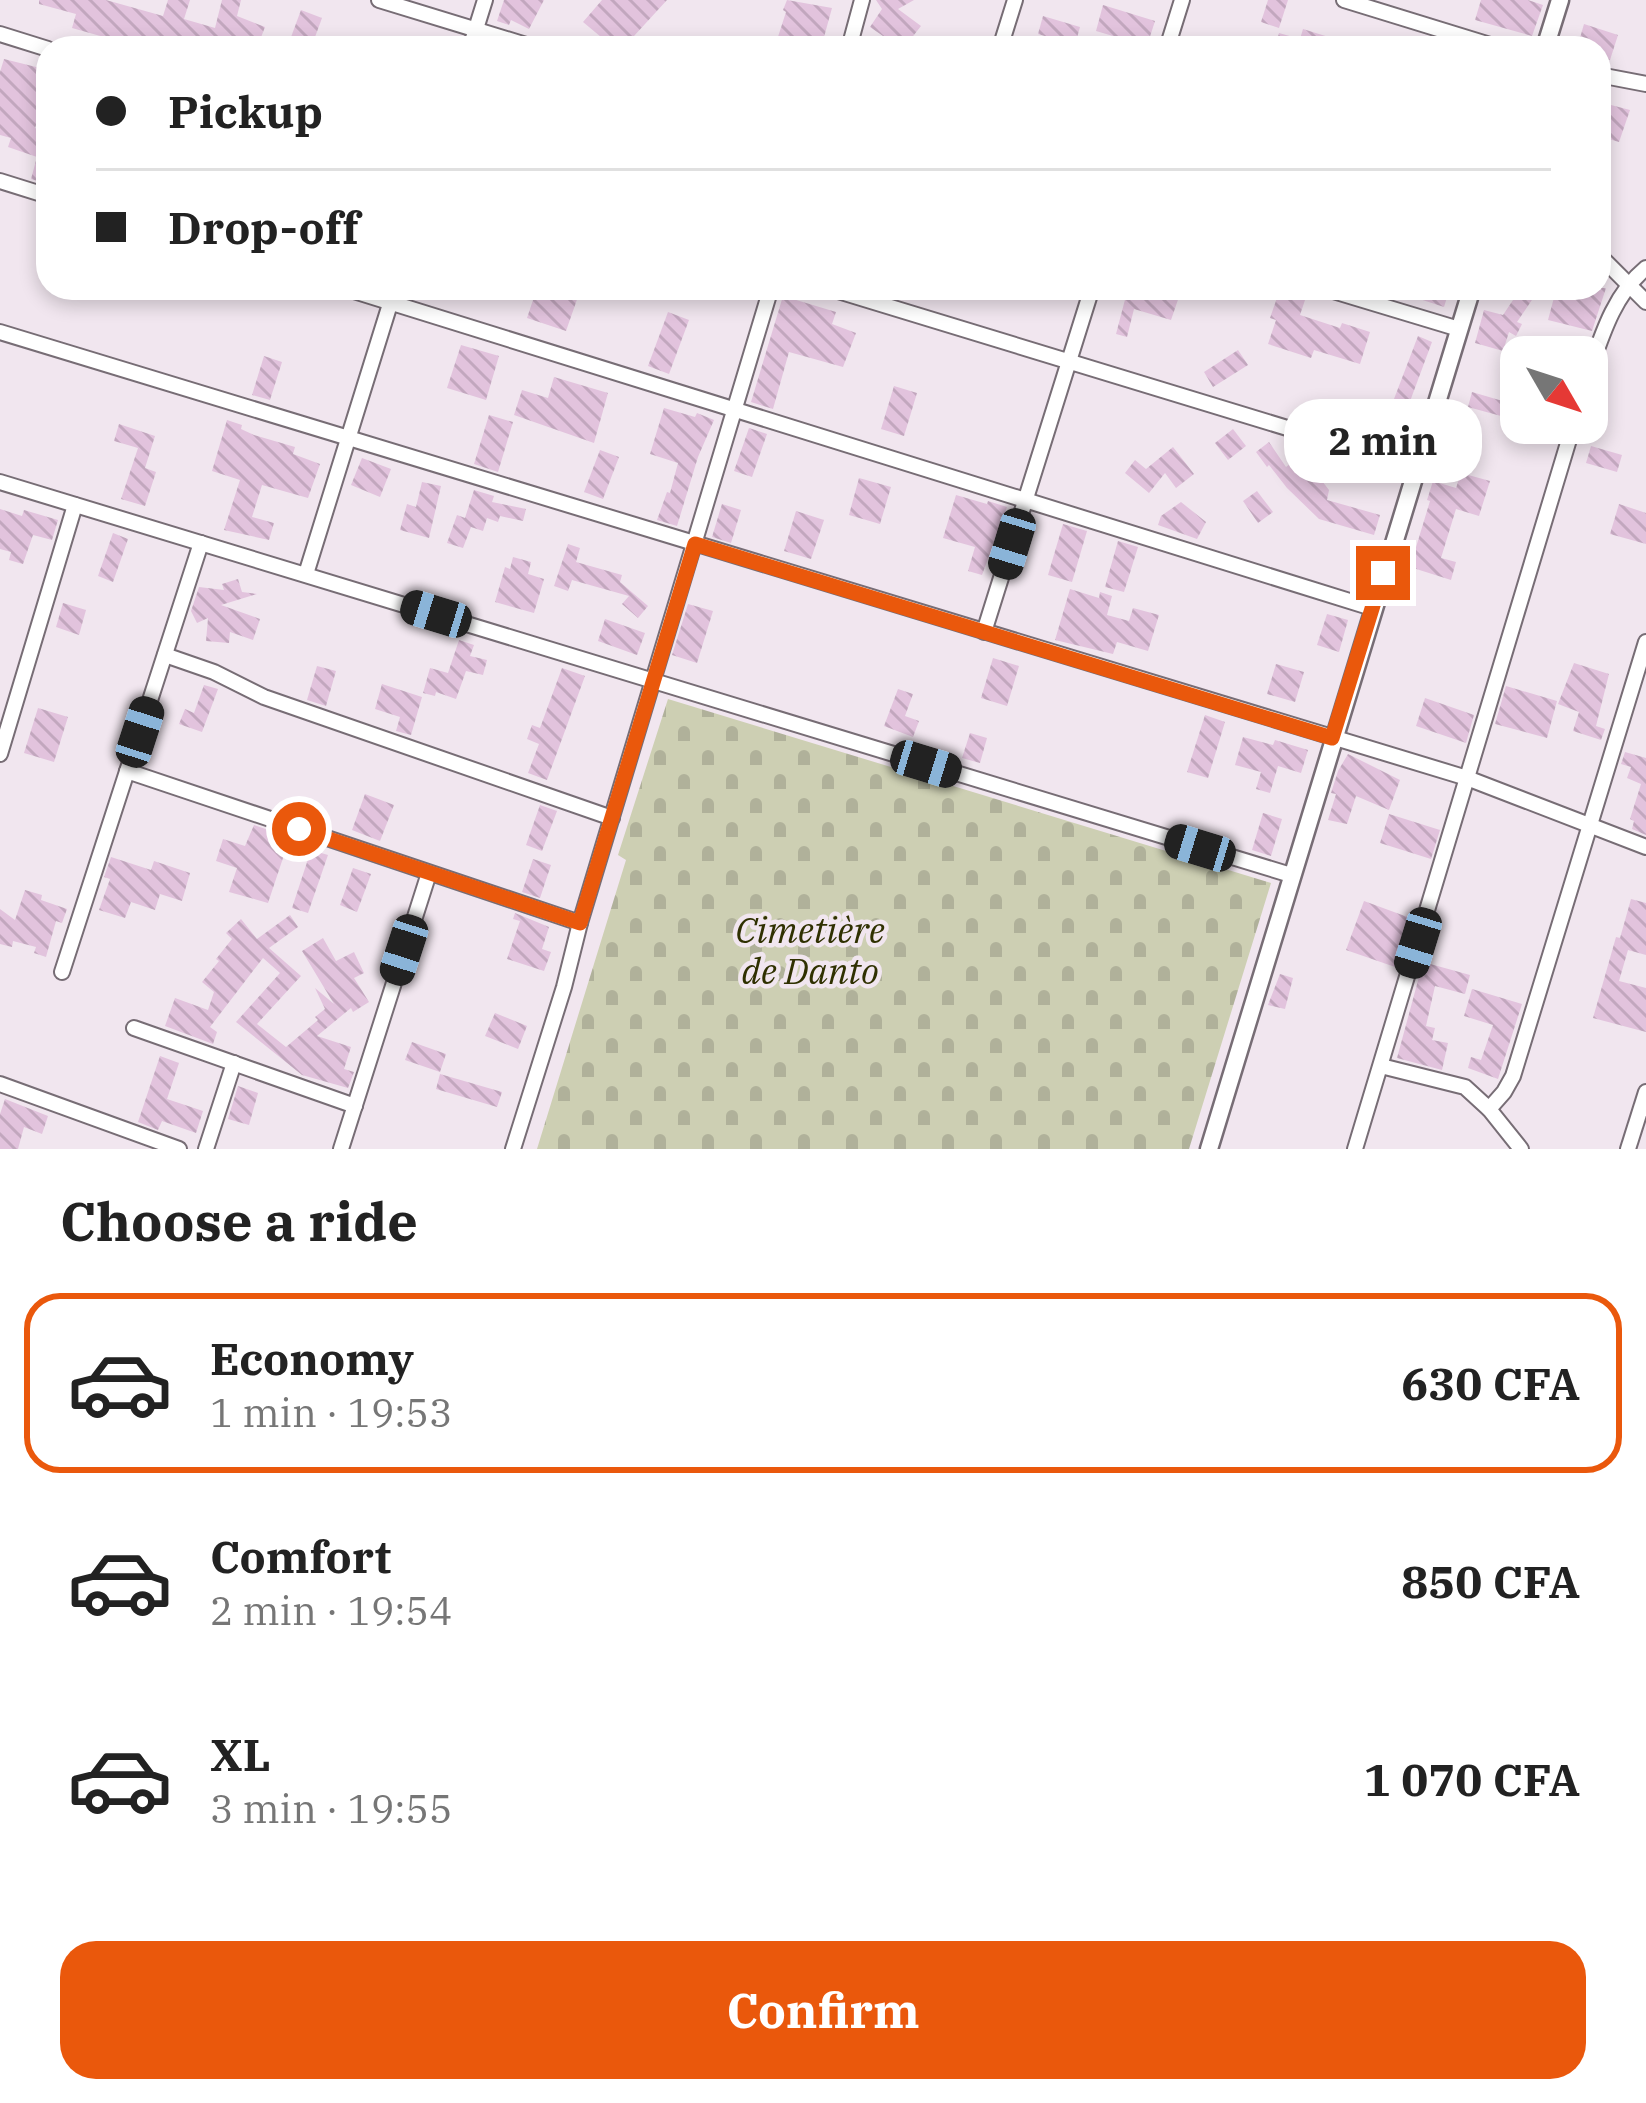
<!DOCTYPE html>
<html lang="en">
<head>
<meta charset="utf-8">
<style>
  :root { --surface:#fff; --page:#f2f2f2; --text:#222; --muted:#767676; --line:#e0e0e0; --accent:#ea580c }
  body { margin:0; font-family:"IBM Plex Serif",serif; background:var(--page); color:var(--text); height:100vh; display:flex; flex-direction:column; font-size:45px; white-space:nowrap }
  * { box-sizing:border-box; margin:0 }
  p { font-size:39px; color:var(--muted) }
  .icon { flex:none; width:66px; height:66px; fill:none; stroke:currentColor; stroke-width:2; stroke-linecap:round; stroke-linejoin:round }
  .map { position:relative; height:1149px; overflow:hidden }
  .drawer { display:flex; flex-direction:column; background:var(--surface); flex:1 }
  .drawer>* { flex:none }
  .banner { position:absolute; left:36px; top:36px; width:1575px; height:264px; border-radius:36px; box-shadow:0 6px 18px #0003; display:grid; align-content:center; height:264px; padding:0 60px; background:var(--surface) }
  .needle { width:78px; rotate:129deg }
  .buttons { position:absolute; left:1500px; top:336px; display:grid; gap:24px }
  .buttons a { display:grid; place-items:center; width:108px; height:108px; border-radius:24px; background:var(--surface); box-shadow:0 6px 18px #0003; font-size:60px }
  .end { position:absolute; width:54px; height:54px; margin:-27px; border:15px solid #ea580c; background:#fff; box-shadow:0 0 0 6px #fff }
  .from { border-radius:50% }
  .bubble { position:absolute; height:84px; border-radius:36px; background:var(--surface); box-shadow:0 6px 18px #0003; font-size:39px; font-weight:800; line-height:84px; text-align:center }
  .car { position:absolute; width:36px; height:72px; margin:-36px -18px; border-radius:15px; box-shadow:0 0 9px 3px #0007; background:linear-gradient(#222 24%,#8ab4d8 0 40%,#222 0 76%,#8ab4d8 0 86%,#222 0) }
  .banner b { display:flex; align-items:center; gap:42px; height:114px; font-size:45px }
  .banner b+b { border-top:3px solid var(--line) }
  .banner i { width:30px; height:30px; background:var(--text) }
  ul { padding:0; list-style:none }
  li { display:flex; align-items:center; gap:36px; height:180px; margin:0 24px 18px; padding:0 36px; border:6px solid transparent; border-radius:36px }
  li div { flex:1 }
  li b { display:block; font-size:45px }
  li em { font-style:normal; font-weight:800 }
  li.current { border-color:var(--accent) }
  li>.icon { width:108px; height:108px; stroke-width:1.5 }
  h2 { padding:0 60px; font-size:54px; line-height:144px }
  .button { display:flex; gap:24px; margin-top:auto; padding:24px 60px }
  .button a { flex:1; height:138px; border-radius:36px; background:var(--accent); color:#fff; font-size:48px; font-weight:800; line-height:138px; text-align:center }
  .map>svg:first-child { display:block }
</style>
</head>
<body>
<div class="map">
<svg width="1646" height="1149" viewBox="0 0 1646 1149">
  <defs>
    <pattern id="cemetery-stones" width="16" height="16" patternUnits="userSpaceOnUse" patternTransform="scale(3)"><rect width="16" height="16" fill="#cdcfb3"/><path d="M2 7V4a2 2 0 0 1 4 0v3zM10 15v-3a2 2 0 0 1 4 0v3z" fill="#b0b19a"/></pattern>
    <pattern id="building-back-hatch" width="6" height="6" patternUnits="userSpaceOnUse" patternTransform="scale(3)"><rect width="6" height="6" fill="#e2c3dd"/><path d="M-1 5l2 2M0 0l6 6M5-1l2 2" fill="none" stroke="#c2a7be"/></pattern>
  </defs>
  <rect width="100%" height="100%" fill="#f1e6ef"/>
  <polygon fill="url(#cemetery-stones)" points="668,699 1271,883 1189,1149 537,1149 626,860 618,855"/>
  <g fill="url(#building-back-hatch)">
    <polygon points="39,0 106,0 163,16 168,0 190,0 184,19 215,28 222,0 241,0 237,16 265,27 257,48 243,48 232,43 231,48 127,48 110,43 111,39 72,28 76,14 39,4"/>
    <polygon points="504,0 544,0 529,29 511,20 509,25 497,21"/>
    <polygon points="602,0 667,0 623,48 605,48 607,42 583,22"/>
    <polygon points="787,0 832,8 821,48 791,48 776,43 786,12 783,10"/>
    <polygon points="876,0 914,0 898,9 921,26 910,40 905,36 886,48 879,39 883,36 870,27 882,9"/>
    <polygon points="1268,0 1288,0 1279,28 1261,22"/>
    <polygon points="1481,0 1528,0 1543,5 1532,36 1475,20"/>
    <polygon points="1103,5 1155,21 1147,46 1096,31"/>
    <polygon points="301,10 322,18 311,48 287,48"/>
    <polygon points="1043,16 1080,27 1075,45 1038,34"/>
    <polygon points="1584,24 1618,35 1610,60 1599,57 1599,48 1577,48"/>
    <polygon points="1303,29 1335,39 1332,48 1275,48 1279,33 1300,39"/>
    <polygon points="4,59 48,70 48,91 35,128 48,132 48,184 31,179 37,157 8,147 11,138 0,135 0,72"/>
    <polygon points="1611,105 1630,110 1619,142 1602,137"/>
    <polygon points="537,288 581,288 566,331 527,318"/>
    <polygon points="1128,288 1155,294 1157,288 1181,291 1171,320 1134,309 1127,337 1116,334"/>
    <polygon points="1393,288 1450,288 1444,307 1392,290"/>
    <polygon points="1521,288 1540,288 1517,322 1522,324 1516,336 1509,332 1503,351 1475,343 1484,310 1503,315"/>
    <polygon points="1581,288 1606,288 1592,331 1548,320 1556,290 1578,296"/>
    <polygon points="1279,292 1305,300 1300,315 1340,328 1342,323 1370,332 1360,364 1314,350 1311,358 1268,344 1276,320 1270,318"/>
    <polygon points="783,296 836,312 832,324 856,333 843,367 789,352 773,409 751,402"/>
    <polygon points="668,312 689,320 669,374 648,366"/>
    <polygon points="1418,336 1432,342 1409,404 1394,399"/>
    <polygon points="461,345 499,356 486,400 447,388"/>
    <polygon points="1238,350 1248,365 1213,387 1204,372"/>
    <polygon points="264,356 282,362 270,400 252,395"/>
    <polygon points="554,377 608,393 594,443 514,415 522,390 548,398"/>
    <polygon points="894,386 917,393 904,436 881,429"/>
    <polygon points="1472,392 1506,402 1501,416 1468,407"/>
    <polygon points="1357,400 1377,406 1368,437 1348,431"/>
    <polygon points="664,408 695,417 697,413 714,420 698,457 677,526 657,520 667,492 670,493 678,463 650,454"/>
    <polygon points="489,415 513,422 498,472 474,464"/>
    <polygon points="227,420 242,425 241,429 254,435 295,447 293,454 320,464 308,498 262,485 252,517 274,523 269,540 224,530 240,480 212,471"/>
    <polygon points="119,424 155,436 145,468 156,472 145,506 121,499 138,448 114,441"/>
    <polygon points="749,428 767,434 752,477 734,471"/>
    <polygon points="1233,429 1246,446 1228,460 1215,443"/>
    <polygon points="1269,442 1286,467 1302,455 1329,490 1327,500 1380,515 1374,535 1319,519 1287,488 1269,465 1267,467 1256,452"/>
    <polygon points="1591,446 1622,455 1617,472 1586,463"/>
    <polygon points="1173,447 1194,474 1176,488 1165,473 1149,493 1125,473 1135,460 1146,469"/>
    <polygon points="600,450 619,457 603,499 584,492"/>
    <polygon points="362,458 391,469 380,497 351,485"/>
    <polygon points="1461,473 1490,481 1479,516 1456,509 1441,558 1456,562 1451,580 1410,567 1430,501 1427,500 1433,481 1456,488"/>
    <polygon points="859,478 891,487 880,524 849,515"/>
    <polygon points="422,482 441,486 429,538 400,530 407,504 416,507"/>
    <polygon points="474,490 494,496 492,502 526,509 523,521 500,516 498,522 487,518 483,531 471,527 463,548 447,543 457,515 465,518"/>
    <polygon points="1257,491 1273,512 1258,523 1243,501"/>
    <polygon points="956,495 987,504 988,501 1007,507 982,575 968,571 975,547 943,538"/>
    <polygon points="1181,502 1206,522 1197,539 1158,525 1161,516"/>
    <polygon points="722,504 741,510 731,543 712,537"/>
    <polygon points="1619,504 1646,513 1646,544 1610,534"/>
    <polygon points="0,509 22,516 24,510 58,520 52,540 33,535 23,564 9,560 11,552 0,549"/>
    <polygon points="796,511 824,520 811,559 784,551"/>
    <polygon points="1063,524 1087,531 1072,582 1048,575"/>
    <polygon points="113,533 128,539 113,582 98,576"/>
    <polygon points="1118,541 1138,547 1124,592 1105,587"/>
    <polygon points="568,544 580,548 576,562 622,575 620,582 648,606 638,618 622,604 629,596 572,580 568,591 554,586"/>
    <polygon points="513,557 531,562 528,574 544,579 534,613 495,602 505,567 510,569"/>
    <polygon points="238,579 242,592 257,594 221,605 260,619 253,640 230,632 229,643 206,641 208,618 197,623 191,611 199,587 224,590 222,584"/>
    <polygon points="1070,589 1099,598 1100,592 1112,596 1107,615 1129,621 1133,608 1159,615 1148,651 1117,642 1113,654 1055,640"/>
    <polygon points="63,603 86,610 79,635 56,627"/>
    <polygon points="688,604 713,611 697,663 672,655"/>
    <polygon points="1327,614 1348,620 1339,652 1317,645"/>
    <polygon points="605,619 645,633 637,655 598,641"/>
    <polygon points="459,640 474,645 470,656 487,660 483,675 466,671 456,699 436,692 435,696 423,693 430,668 448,673"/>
    <polygon points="993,658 1019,666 1007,706 981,698"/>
    <polygon points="1574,663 1609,674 1596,726 1605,729 1601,740 1573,731 1579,712 1558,704"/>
    <polygon points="1276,664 1304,672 1295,702 1267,694"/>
    <polygon points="317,666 336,671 326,706 307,700"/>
    <polygon points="562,668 585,676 547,780 528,773 539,744 527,739 532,725 540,728"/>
    <polygon points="382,684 422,697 411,735 396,731 400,717 375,709"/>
    <polygon points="204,685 218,689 202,732 179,724 185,709 194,713"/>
    <polygon points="1506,686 1557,701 1547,738 1495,724"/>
    <polygon points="898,689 913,694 905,716 919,721 913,737 884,726"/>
    <polygon points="1425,698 1474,715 1466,743 1416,726"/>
    <polygon points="38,708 68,717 54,762 24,753"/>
    <polygon points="1205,715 1225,722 1208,778 1187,772"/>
    <polygon points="970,733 987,738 980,763 962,758"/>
    <polygon points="1243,737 1273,745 1275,740 1308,750 1301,773 1278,766 1270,793 1256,789 1261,772 1235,765"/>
    <polygon points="1625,752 1646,758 1646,835 1632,829 1634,821 1630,819 1641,784 1627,778 1631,767 1621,764"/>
    <polygon points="1348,754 1400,780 1389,810 1356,796 1347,824 1328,820 1336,794 1331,793 1338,771"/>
    <polygon points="365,794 394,805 380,841 352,830"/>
    <polygon points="540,805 557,811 542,851 526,845"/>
    <polygon points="1263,813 1282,819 1271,856 1252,850"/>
    <polygon points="1389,814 1440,830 1431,859 1380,843"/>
    <polygon points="254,825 292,838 289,850 286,849 268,903 229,892 237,868 216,861 223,839 245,846"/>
    <polygon points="311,850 328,855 308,913 292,908"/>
    <polygon points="111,857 151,870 154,861 190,873 182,901 160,894 155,910 131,902 125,918 99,910 110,879 104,877"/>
    <polygon points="533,859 551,865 540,898 522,892"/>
    <polygon points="353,868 371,874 357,912 340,905"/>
    <polygon points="25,890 42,895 41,900 67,909 62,923 56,921 46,957 34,953 36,947 13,941 12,947 0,944 0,909 15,920"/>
    <polygon points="1631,899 1646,903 1646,955 1628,950 1619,981 1646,988 1646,1032 1593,1018 1616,937 1620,938"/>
    <polygon points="1364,901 1413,919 1398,968 1346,950"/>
    <polygon points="515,913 549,927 542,949 551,952 544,971 507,959 520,921 513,919"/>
    <polygon points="290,915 298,927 269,948 301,976 257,1024 286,1047 318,1020 315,1017 325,1009 315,988 334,1004 302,951 323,938 336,961 354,952 364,973 354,978 369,1002 353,1012 351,1008 317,1036 351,1047 344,1069 354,1072 348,1088 302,1075 236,1022 280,973 263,958 210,1027 217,1032 213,1044 165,1026 175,998 208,1010 214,992 202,982 219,961 216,959 232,939 226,933 241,919 257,939"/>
    <polygon points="1423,962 1470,975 1465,994 1435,986 1426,1026 1435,1028 1432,1040 1448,1043 1442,1070 1397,1058"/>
    <polygon points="1280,974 1293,978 1285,1009 1268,1005"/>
    <polygon points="1472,989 1522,1004 1498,1079 1468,1068 1471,1057 1481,1060 1493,1025 1464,1016"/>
    <polygon points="495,1013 527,1026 518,1049 485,1036"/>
    <polygon points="412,1042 446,1054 440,1072 405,1060"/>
    <polygon points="160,1056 179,1063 167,1099 203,1111 196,1133 162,1121 158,1130 138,1122"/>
    <polygon points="440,1074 502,1092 497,1107 436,1089"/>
    <polygon points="238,1086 258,1093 249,1125 228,1119"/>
    <polygon points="5,1099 48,1116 42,1134 24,1127 18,1149 0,1149 0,1114"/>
  </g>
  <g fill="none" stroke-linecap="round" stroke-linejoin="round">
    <defs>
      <g id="minor">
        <polyline points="379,0 536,48"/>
        <polyline points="1344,0 1500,48"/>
        <polyline points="0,34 48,49"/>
        <polyline points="470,48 485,0"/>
        <polyline points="849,48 862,0"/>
        <polyline points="1000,48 1015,0"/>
        <polyline points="1167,48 1182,0"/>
        <polyline points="1599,75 1646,84"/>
        <polyline points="0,181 48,196"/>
        <polyline points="1599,255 1646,302"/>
        <polyline points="344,288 1372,608"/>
        <polyline points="828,288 1415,467"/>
        <polyline points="1323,288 1459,329"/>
        <polyline points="0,332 1467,778 1646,847"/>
        <path d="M1587 378C1601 338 1613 295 1646 268"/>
        <polyline points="0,482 1291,875"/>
        <polyline points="306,574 395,288"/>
        <polyline points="984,632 1092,288"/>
        <polyline points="165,655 214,672 264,697 612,818"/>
        <polyline points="0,754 75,505"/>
        <polyline points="127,771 580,923"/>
        <polyline points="62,972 201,543"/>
        <polyline points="134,1028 355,1106"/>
        <polyline points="1381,1066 1465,1087 1489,1109 1521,1149"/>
        <polyline points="0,1084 179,1149"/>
        <polyline points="1489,1109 1504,1092 1513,1076 1646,642"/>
        <polyline points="206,1149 234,1063"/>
        <polyline points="341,1149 429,873"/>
        <polyline points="513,1149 564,987 580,923 771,288"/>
        <polyline points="1355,1149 1574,423"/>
        <polyline points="1628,1149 1646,1092"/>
      </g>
      <g id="tertiary">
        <polyline points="1545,48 1560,0"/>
        <polyline points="1209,1149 1472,288"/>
      </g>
    </defs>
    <use href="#minor" stroke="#776d75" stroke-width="18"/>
    <use href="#tertiary" stroke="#776d75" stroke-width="21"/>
    <use href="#minor" stroke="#fff" stroke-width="14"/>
    <use href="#tertiary" stroke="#fff" stroke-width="16"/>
  </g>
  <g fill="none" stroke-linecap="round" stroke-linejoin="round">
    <polyline stroke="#ea580c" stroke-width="15" points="299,829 580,923 695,544 1332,738 1383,573"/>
  </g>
  <g text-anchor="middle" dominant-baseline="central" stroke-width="9" stroke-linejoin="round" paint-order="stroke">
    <g font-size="36" font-style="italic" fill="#2f3001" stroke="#f1e6ef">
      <text x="810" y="929">Cimetière<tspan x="810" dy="41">de Danto</tspan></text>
    </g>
  </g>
</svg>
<div class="buttons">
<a><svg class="needle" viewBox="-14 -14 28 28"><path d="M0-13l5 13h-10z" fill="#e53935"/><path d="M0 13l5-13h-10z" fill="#767676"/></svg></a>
</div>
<i class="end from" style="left:299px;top:829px"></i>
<i class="end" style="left:1383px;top:573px"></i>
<div class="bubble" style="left:1284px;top:399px;width:198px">2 min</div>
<i class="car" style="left:1012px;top:544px;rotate:197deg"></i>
<i class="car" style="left:436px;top:614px;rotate:287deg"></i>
<i class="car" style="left:140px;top:732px;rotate:18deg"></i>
<i class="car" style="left:926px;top:764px;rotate:107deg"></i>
<i class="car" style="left:1200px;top:848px;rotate:287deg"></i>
<i class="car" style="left:1418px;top:943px;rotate:197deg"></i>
<i class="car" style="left:404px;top:950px;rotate:198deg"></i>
<div class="banner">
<b><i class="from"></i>Pickup</b>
<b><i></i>Drop-off</b>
</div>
</div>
<section class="drawer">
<h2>Choose a ride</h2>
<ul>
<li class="current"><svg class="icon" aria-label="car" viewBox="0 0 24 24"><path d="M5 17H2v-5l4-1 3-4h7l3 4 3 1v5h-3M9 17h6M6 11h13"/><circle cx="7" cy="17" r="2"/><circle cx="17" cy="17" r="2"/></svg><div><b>Economy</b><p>1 min · 19:53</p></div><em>630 CFA</em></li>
<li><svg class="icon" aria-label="car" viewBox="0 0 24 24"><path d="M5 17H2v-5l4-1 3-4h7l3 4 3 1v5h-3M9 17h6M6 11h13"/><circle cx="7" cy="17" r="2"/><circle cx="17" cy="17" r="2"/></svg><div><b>Comfort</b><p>2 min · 19:54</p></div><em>850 CFA</em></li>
<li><svg class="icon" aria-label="car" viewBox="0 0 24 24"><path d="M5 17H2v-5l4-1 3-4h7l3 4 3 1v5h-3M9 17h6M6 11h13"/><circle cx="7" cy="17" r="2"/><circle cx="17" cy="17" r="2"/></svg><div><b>XL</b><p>3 min · 19:55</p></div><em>1 070 CFA</em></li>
</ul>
<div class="button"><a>Confirm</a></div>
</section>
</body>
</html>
